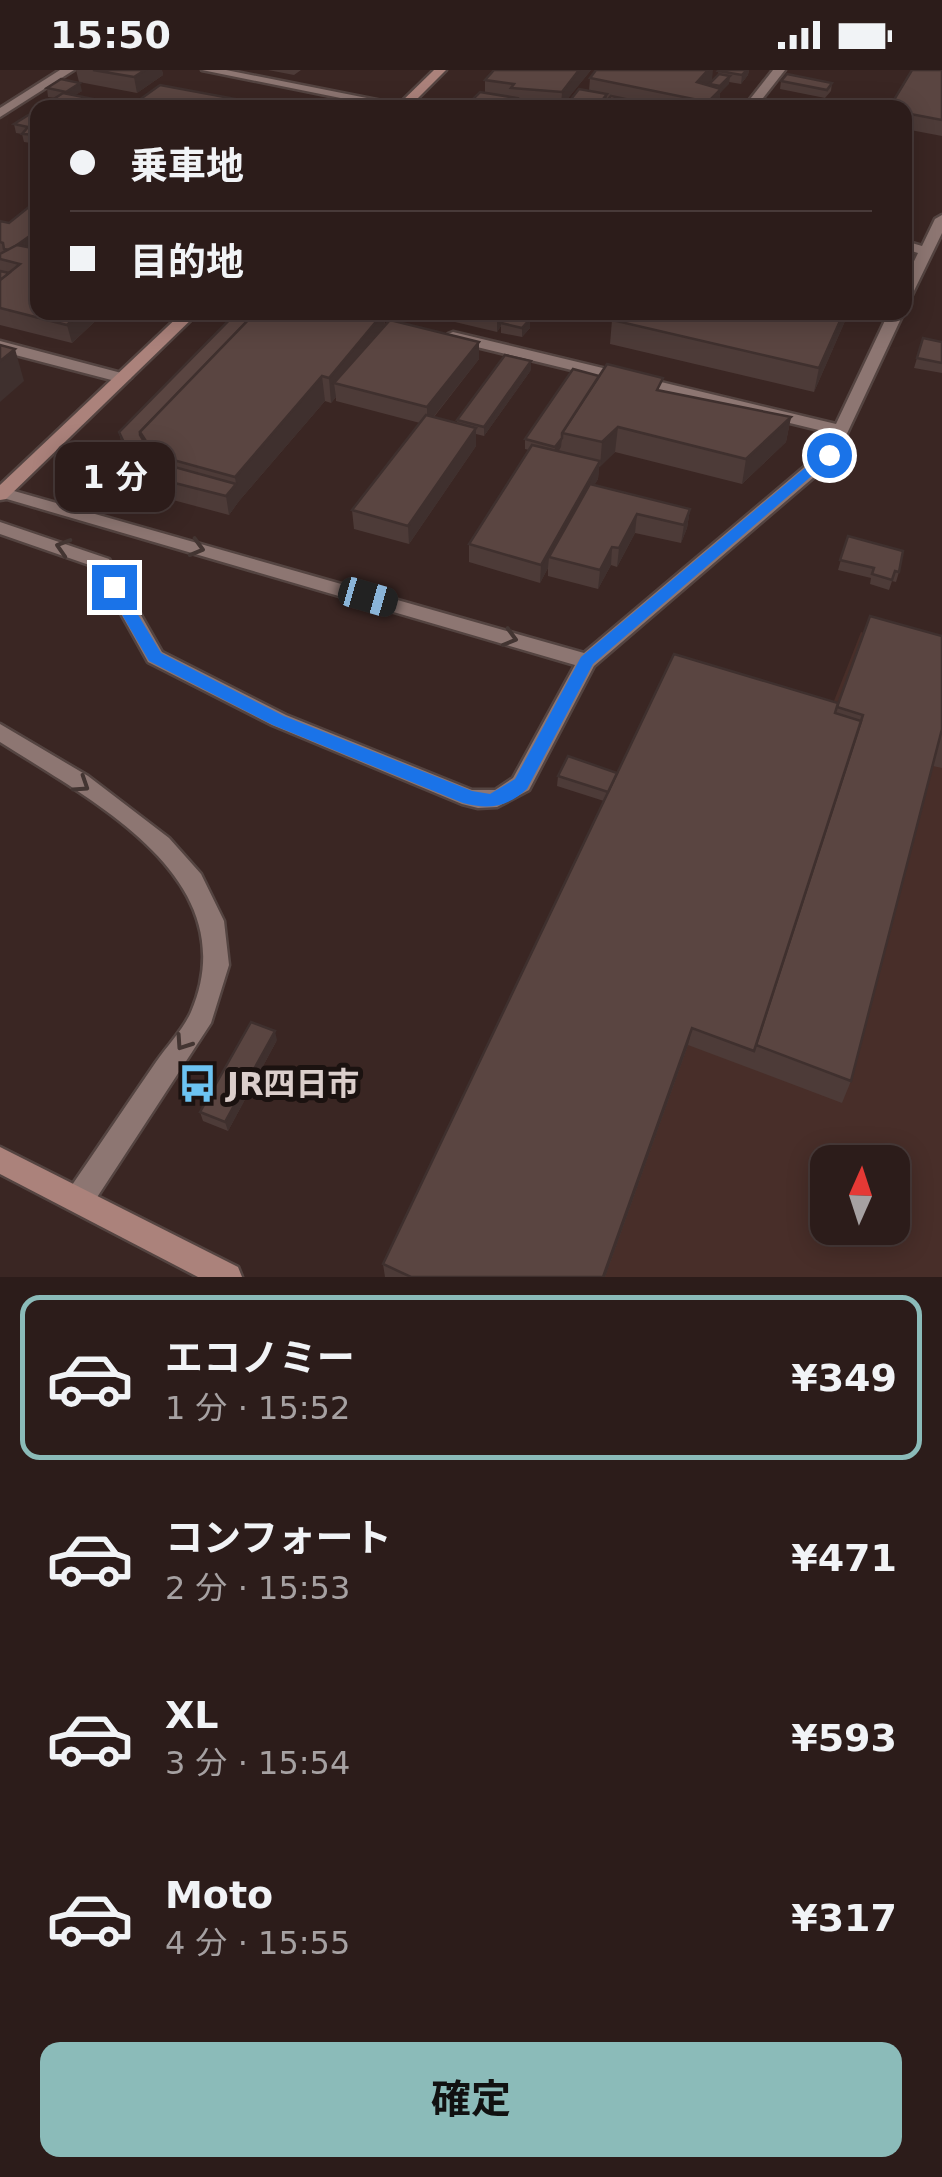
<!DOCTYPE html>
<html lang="ja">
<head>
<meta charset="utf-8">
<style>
  :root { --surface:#2c1c1a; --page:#382927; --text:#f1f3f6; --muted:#a6a1a2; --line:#483a39; --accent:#8bbbb9 }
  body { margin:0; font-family:"DejaVu Sans","Noto Sans JP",sans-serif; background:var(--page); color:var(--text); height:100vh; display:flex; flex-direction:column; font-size:38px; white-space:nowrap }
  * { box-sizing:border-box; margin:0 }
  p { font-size:32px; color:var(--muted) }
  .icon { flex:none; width:55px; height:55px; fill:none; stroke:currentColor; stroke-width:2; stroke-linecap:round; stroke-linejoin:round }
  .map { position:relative; height:1207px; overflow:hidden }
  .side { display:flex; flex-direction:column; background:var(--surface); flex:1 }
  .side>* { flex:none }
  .banner { position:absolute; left:30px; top:30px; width:882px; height:220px; border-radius:20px; box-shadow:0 5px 25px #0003,0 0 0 2px var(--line); display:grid; align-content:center; height:220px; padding:0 40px; background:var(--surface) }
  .needle { width:65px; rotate:3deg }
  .controls { position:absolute; left:810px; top:1075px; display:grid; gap:20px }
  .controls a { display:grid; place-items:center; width:100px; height:100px; border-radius:20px; background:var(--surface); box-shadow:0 5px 25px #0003,0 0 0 2px var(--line); font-size:50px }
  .end { position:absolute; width:45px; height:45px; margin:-22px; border:12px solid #1a73e8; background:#fff; box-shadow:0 0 0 5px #fff }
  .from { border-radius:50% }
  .bubble { position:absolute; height:70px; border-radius:20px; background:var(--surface); box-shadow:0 5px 25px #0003,0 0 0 2px var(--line); font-size:32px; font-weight:700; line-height:70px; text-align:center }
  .car { position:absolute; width:30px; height:60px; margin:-30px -15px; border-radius:12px; box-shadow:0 0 8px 2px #0007; background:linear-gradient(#222 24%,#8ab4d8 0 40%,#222 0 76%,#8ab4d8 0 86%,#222 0) }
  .banner b { display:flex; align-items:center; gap:35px; height:95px; font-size:38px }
  .banner b+b { border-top:2px solid var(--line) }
  .banner i { width:25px; height:25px; background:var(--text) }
  ul { padding:18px 0 0; list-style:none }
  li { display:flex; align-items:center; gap:30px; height:165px; margin:0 20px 15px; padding:0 20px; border:5px solid transparent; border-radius:20px }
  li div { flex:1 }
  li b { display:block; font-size:38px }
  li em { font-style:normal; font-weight:700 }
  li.current { border-color:var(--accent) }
  li>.icon { width:90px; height:90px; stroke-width:1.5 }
  .button { display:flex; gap:20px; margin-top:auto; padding:20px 40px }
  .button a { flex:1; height:115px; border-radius:20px; background:var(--accent); color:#111; font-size:40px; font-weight:700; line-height:115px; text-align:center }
  .status { display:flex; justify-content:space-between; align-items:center; height:70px; padding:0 50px; background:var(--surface); direction:ltr }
  .status svg { height:28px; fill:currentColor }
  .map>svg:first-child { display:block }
</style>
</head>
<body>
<div class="status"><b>15:50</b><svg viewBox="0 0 49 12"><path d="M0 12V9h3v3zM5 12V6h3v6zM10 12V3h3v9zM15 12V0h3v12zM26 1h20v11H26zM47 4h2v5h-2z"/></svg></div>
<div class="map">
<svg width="942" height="1207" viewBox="0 0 942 1207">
  <rect width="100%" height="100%" fill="#3a2623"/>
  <path fill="#482e29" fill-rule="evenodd" d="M861 562 942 585V1207H404L830 641ZM828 1092H892V1158H828Z"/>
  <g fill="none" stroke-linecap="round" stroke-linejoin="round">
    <defs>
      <g id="street">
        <polygon points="60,0 74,0 0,47 0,38"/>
        <polygon points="202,0 226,0 417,38 390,38"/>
        <polygon points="773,0 785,0 755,38 743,38"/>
        <polygon points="942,145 942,163 912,225 905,229 905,210 918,183 905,179 905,171 922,176 935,149"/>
        <polygon points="889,242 904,242 835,389 594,596 529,720 497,737 478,738 462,734 272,655 148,592 95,497 0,464 0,452 109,489 162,582 286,645 472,720 495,720 513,708 575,595 0,427 0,417 584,583 822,382 831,363 448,270 448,264 453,262 836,354"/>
        <polygon points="0,271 129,305 131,308 123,313 0,281"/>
        <path d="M0 654 88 706 169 768 201 804 224 851 229 895 211 953 90 1138 80 1142 70 1138 66 1128 70 1118C99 1076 127 1034 156 992 167 976 183 960 191 942 248 809 92 731 0 672Z"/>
      </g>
      <g id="secondary">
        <polygon points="434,0 446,0 408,38 395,38"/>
        <polygon points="183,242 199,242 6,429 0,430 0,415"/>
        <polygon points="0,1077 238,1197 242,1207 198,1207 0,1104"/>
      </g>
    </defs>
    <use href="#street" stroke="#544441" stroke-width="5"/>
    <use href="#secondary" stroke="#544441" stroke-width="5"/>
    <use href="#street" fill="#8d7672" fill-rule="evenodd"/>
    <use href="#secondary" fill="#ab827b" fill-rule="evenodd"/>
  </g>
  <g fill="#4d3b38">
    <polygon points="76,0 162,0 163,5 137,23 79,12"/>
    <polygon points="268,0 301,0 294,5"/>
    <polygon points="591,0 564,33 565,37 589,21 590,8 709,15 717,6 719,0 749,0 748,5 741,14 729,12 720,23 719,34 716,38 542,38 544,36 517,34 515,38 470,38 470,32 485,23 485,10"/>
    <polygon points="942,0 942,66 905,59 905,38"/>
    <polygon points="781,11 832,13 831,21 825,28 780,19"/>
    <polygon points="47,18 82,21 75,25 108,32 109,38 46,38 46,34 56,28 48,27"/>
    <polygon points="38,39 38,74 24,72 22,64 16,63 14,54"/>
    <polygon points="38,138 38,170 28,177 38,242 105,242 72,273 0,255 0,151 9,153"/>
    <polygon points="384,242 385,256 479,289 434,347 457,353 457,350 531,300 484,366 476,364 476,376 409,474 354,459 352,440 420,353 336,331 336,327 331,333 325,331 239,431 229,445 143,422 123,380 119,362"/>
    <polygon points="413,242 512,242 511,244 530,249 530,258 522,267 501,263 501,256 497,262"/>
    <polygon points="617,242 849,242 814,322 610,274 612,250"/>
    <polygon points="923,268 942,272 942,303 914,298"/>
    <polygon points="661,321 791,347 786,372 742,414 615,382 599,397 598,409 594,415 690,439 687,458 681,473 635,463 617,497 611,495 598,519 548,506 548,498 540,513 469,492 469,474 529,380 525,379 525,369"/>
    <polygon points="848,466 899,502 896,512 892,511 889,520 870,514 871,508 838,500"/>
    <polygon points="942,566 942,698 933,696 851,1011 842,1033 688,975 605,1207 385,1207 383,1194 604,731 557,716 558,706 617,703 838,633"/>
    <polygon points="277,970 228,1061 203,1051 200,1042"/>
  </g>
  <g fill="#3f302e">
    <polygon points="145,0 162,0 163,5 137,23 134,7"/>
    <polygon points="579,0 591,0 561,37 562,22"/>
    <polygon points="708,0 713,0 712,10 695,27 697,12"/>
    <polygon points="747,0 749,0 748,5 741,14 742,5"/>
    <polygon points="730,6 729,14 720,23 719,34 716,38 708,38 708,32 719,20 720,16"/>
    <polygon points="80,13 82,21 68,30 66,22"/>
    <polygon points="607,24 606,32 602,38 596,38"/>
    <polygon points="517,28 515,38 507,38"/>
    <polygon points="38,160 38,170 13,189 10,180"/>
    <polygon points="81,242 105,242 72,273 67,255"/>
    <polygon points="384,242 385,266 334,313 336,327 331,333 329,308"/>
    <polygon points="498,242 512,242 503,254 501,253 501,256 497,262 497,245"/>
    <polygon points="844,242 849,242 814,322 819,298"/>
    <polygon points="530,249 530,258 522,267 522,258"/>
    <polygon points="479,272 479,289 427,355 427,337"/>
    <polygon points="15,279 24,311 0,332 0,291"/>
    <polygon points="531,291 531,300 484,366 484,357"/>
    <polygon points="322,306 325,331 239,431 229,445 226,426 236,414 235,407"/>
    <polygon points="791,347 786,372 742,414 746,389"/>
    <polygon points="618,357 615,382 600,397 602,372"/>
    <polygon points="476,358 476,376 409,474 408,456"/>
    <polygon points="562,368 561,377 555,387 555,377"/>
    <polygon points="600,391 598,409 554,488 549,487 548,498 540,513 541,495"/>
    <polygon points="690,439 687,458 681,473 684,455"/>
    <polygon points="637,444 635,463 617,497 619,478"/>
    <polygon points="612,477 611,495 598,519 600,500"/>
    <polygon points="692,958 688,975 605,1207 603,1207"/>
    <polygon points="275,961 277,970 228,1061 225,1052"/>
  </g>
  <g fill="#5a4541" stroke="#3f302e" stroke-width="2.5">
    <polygon points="93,0 145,0 134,7"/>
    <polygon points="494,0 579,0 562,22 511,18 514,14 485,10"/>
    <polygon points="596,0 708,0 697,12 721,19 708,32 590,8"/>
    <polygon points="719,0 747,0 742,5 718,1"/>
    <polygon points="912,0 942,0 942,50 905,43 905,38 889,38"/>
    <polygon points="719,4 730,6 720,16 709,14"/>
    <polygon points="787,4 832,13 827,20 781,11"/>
    <polygon points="61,9 80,13 66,22 47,18"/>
    <polygon points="160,15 246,31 238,38 128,38"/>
    <polygon points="579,19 607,24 596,38 564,38"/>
    <polygon points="480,22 517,28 507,38 491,38 470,32"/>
    <polygon points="63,23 108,32 100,38 62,38 46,34"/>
    <polygon points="611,26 635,31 629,38 601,38"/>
    <polygon points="549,30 565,33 561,38 542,38"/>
    <polygon points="632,33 657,38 629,38"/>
    <polygon points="684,34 704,38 681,38"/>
    <polygon points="38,39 38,65 22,64 28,57 14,54"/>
    <polygon points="30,136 38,138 38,160 17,175 9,180 4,179 3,173 0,172 0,151 9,153"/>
    <polygon points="17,175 38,179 38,242 81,242 67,255 0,238 0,210 20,194 0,189 0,184"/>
    <polygon points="0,201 9,203 0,210"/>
    <polygon points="237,242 256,242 140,362 140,365 156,392 236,414 226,426 139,404 119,362"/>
    <polygon points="256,242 384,242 329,308 322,306 235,407 155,385 140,362"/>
    <polygon points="617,242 844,242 819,298 612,250"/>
    <polygon points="509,244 530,249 522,258 501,253"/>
    <polygon points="390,250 479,272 427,337 334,313"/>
    <polygon points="923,268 942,272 942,293 917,288"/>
    <polygon points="0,275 15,279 0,291"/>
    <polygon points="505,285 531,291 484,357 457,350"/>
    <polygon points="607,294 663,308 657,320 791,347 746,389 618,357 602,372 562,363"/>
    <polygon points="573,299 599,306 562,363 562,368 555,377 525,369"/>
    <polygon points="426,345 476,358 408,456 352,440"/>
    <polygon points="532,375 600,391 541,495 469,474"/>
    <polygon points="590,414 690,439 684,455 637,444 619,478 612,477 600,500 549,487"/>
    <polygon points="848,466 903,481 899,502 895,501 892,510 872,504 874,498 840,490"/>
    <polygon points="870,546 942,566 942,659 851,1011 756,975 863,645 837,637"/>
    <polygon points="674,584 838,633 835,643 861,651 754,981 692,958 603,1207 411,1207 383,1194"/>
    <polygon points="568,686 617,703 608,722 558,706"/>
    <polygon points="251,952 275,961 225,1052 200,1042"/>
  </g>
  <defs><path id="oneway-chevron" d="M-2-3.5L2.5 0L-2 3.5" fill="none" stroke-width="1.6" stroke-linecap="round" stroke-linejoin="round" transform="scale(2.5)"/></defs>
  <g stroke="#433532">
    <use href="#oneway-chevron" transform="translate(63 477) rotate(-163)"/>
    <use href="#oneway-chevron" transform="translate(197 478) rotate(16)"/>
    <use href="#oneway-chevron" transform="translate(510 568) rotate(16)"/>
    <use href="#oneway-chevron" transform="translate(82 715) rotate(33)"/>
    <use href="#oneway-chevron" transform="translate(183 973) rotate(124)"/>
  </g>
  <path fill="#1a73e8" d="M824 382 836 385 593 594 527 719C507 737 489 740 463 733L273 655 149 591 106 517 119 513 161 583 284 646 472 721 490 724 515 709 581 587Z"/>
  <defs>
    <symbol id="bus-bare" viewBox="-9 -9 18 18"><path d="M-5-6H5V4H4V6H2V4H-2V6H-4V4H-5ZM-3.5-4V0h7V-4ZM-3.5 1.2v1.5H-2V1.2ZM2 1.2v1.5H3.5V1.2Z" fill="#6cc3f2" stroke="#1b1210" stroke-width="2.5" paint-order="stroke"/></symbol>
  </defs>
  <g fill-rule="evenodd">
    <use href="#bus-bare" x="170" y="986" width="55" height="55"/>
  </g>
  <g text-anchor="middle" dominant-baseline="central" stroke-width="10" stroke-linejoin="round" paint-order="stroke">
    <g font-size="32" font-weight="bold" fill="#dbcecb" stroke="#1b1210" text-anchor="start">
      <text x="227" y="1014">JR四日市</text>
    </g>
  </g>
</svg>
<div class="controls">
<a><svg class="needle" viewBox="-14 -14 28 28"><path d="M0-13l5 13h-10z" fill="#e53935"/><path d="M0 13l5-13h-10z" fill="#a6a1a2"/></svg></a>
</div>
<i class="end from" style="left:829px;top:385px"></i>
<i class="end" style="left:114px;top:517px"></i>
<div class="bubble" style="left:55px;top:372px;width:120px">1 分</div>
<i class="car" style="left:368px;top:527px;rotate:106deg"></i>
<div class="banner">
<b><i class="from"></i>乗車地</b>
<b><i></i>目的地</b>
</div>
</div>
<section class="side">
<ul>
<li class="current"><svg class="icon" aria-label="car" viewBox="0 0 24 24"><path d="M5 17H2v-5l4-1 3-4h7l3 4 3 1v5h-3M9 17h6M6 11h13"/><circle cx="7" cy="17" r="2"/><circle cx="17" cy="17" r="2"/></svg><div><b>エコノミー</b><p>1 分 · 15:52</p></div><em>¥349</em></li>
<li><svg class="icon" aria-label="car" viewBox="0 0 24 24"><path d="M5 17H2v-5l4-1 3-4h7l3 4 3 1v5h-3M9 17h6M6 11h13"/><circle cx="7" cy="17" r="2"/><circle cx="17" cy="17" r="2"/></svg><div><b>コンフォート</b><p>2 分 · 15:53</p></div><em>¥471</em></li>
<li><svg class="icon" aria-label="car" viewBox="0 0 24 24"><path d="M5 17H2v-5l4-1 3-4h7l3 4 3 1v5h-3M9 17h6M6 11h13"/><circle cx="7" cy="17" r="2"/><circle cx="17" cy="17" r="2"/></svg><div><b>XL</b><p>3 分 · 15:54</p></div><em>¥593</em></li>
<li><svg class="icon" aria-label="car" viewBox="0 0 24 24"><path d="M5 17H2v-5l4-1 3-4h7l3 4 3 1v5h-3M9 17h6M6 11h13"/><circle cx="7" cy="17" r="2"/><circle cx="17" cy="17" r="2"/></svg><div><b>Moto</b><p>4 分 · 15:55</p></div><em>¥317</em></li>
</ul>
<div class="button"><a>確定</a></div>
</section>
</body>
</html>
